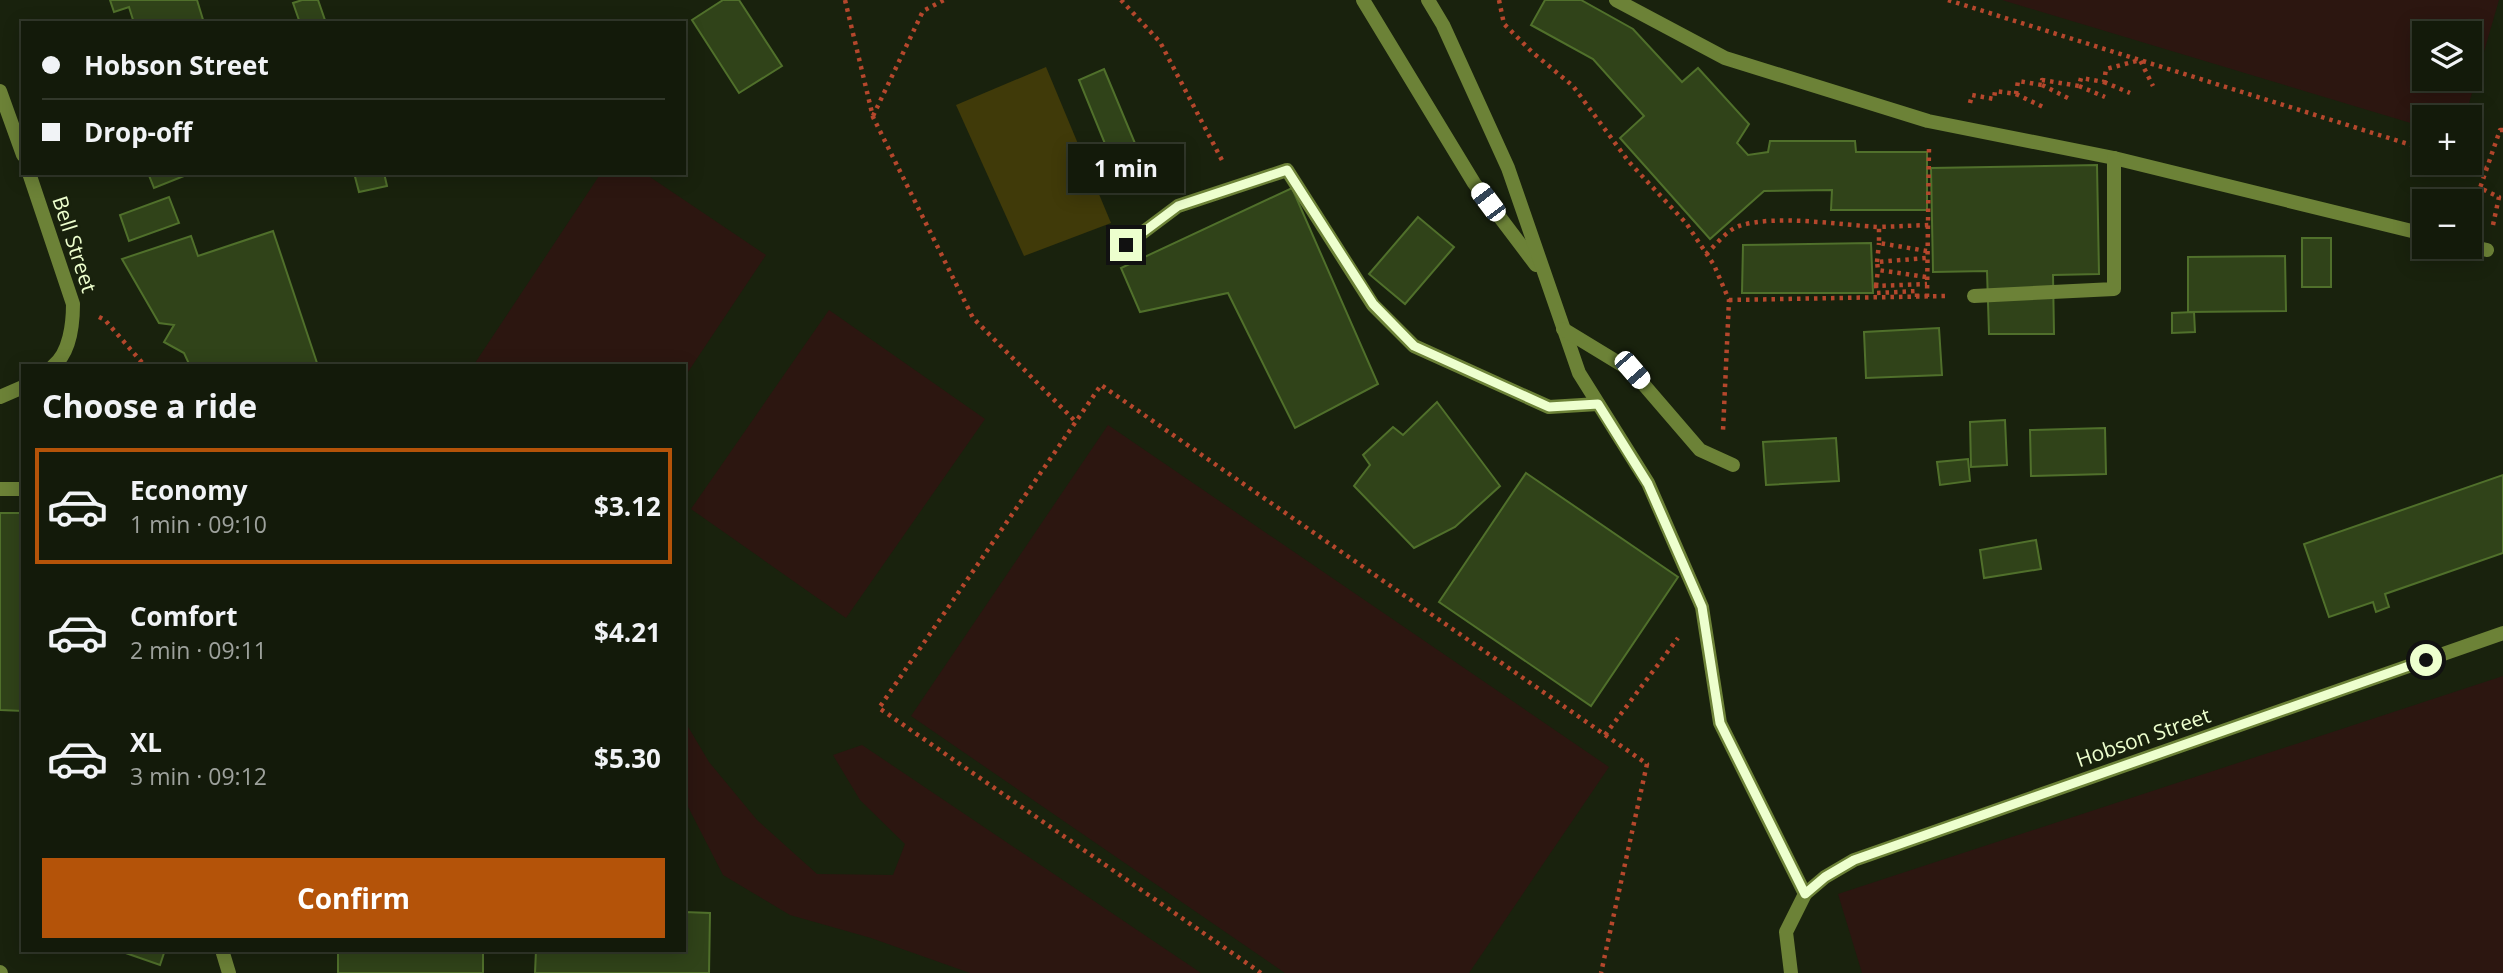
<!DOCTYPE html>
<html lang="en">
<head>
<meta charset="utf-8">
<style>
  :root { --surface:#131a0a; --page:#1c2313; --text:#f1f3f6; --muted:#9da19c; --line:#32382b; --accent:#b45309 }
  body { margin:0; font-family:"Open Sans",sans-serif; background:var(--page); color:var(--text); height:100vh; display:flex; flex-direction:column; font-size:26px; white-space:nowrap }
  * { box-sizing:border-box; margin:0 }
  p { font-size:23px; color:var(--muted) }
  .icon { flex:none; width:38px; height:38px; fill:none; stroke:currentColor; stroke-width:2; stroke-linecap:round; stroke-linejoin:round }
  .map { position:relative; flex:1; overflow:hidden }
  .panel { position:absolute; left:21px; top:364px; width:665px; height:588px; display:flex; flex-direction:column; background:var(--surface); border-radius:0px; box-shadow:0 4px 18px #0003,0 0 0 2px var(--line) }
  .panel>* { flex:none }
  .banner { position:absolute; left:21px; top:21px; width:665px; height:154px; border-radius:0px; box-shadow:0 4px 18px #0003,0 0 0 2px var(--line); display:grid; align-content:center; height:154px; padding:0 21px; background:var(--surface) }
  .fabs { position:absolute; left:2412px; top:21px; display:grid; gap:14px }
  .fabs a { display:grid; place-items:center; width:70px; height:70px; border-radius:0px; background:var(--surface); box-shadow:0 4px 18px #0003,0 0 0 2px var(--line); font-size:35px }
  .end { position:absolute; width:32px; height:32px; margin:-16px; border:9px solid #edffce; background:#111; box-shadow:0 0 0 4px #111 }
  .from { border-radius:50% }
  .bubble { position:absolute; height:49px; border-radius:0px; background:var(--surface); box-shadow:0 4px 18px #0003,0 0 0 2px var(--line); font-size:23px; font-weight:700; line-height:49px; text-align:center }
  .car { position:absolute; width:21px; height:42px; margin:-21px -10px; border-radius:9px; box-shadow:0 0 5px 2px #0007; background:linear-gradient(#fff 24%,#345 0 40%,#fff 0 76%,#345 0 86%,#fff 0) }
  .banner b { display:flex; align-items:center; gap:24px; height:66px; font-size:26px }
  .banner b+b { border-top:2px solid var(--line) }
  .banner i { width:18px; height:18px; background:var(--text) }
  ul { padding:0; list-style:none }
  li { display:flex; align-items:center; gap:21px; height:116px; margin:0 14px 10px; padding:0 7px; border:4px solid transparent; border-radius:0px }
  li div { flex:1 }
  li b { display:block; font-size:26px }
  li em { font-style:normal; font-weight:700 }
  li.active { border-color:var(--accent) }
  li>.icon { width:63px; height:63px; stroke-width:1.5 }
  h2 { padding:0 21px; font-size:32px; line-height:84px }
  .cta { display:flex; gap:14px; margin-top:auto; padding:14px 21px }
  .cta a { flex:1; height:80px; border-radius:0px; background:var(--accent); color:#fff; font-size:28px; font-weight:700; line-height:80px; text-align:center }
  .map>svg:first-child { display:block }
</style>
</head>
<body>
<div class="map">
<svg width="2503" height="973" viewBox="0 0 2503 973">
  <rect width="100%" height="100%" fill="#19220d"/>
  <g fill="#2c1610" fill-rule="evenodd">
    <path d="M2002 0H2499L2465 117H2424V127ZM2469 33V79H2424V33Z"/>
    <polygon points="601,173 644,173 766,255 684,378 684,366 479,366 475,363"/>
    <polygon points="829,310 985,419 846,618 691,509"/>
    <polygon points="1108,425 1609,767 1469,973 1285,973 911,716"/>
    <polygon points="2503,676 2503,973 1862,973 1838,894"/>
    <polygon points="684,720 709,762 757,820 817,874 893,875 905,844 860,800 833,755 862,745 1201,973 970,973 871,938 790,915 723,875 684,799"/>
  </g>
  <polygon fill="#403a09" points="1046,67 1111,223 1024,256 956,105"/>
  <g fill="#304319" stroke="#50702b" stroke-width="2">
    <polygon points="110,0 197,0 204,23 134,23 129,7 114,12"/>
    <polygon points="302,0 318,0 326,23 300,23 293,3"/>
    <polygon points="723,0 739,0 782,66 739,93 692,20"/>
    <polygon points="1545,0 1581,0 1633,29 1682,82 1698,68 1749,124 1737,143 1748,155 1768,152 1770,141 1855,141 1856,152 1927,152 1927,210 1831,210 1832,190 1764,191 1710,239 1620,138 1644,116 1593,59 1531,25"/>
    <polygon points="1104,69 1149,177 1123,188 1079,80"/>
    <polygon points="2097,165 2099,274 2053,275 2054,334 1989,334 1987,271 1933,272 1931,168"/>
    <polygon points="148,173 182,173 184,176 154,188"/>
    <polygon points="354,173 384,173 387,186 359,192"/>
    <polygon points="1292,188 1378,384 1295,428 1228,293 1140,312 1121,268"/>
    <polygon points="169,197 179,223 129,241 120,215"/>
    <polygon points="1418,217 1454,247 1405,304 1369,274"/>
    <polygon points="273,231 318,366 190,366 184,353 164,342 174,325 159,323 122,259 191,236 198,256"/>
    <rect x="2302" y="238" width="29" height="49"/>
    <polygon points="1871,243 1873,293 1742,293 1743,245"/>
    <polygon points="2285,256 2286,311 2188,312 2188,257"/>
    <polygon points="2194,312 2195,332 2172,333 2172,313"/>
    <polygon points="1939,328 1942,375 1866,378 1864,332"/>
    <polygon points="1437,402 1500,486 1455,527 1414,548 1354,486 1370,465 1363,455 1393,427 1403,435"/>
    <polygon points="2005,420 2007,465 1971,467 1970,422"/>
    <polygon points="2105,428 2106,474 2031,476 2030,430"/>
    <polygon points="1836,438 1839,481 1766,485 1763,442"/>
    <polygon points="1968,459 1970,481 1940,485 1937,462"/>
    <polygon points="1526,473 1678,577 1591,706 1439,602"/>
    <polygon points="2503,475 2503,553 2385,594 2389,607 2376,612 2373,602 2329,617 2304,544"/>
    <polygon points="0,513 23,513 23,711 0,710"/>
    <polygon points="2036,540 2041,569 1984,578 1980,550"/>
    <polygon points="684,912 710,913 709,973 535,973 536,950 684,950"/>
    <polygon points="117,950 165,950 160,965"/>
    <rect x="338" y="950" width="145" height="23"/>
  </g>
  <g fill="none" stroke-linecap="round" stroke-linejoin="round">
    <g stroke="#b5472c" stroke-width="4.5" stroke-dasharray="3.5 5" stroke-linecap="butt">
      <polyline points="845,0 873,117 973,318 1076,422"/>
      <polyline points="1121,0 1160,42 1224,164"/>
      <polyline points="1499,0 1504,24 1532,52 1573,86 1629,162 1686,223 1714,265 1729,300 1723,431"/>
      <polyline points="1948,0 2424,149"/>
      <polyline points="2104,82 2130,93"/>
      <polyline points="2042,85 2068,98"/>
      <polyline points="2079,86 2105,97"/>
      <polyline points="2016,94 2043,107"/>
      <polyline points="1970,103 1972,95 1994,99 1995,91 2016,94 2018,81 2042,85 2042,80 2079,86 2081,78 2104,82 2106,69 2140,60 2153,86"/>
      <polyline points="873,116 923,11 944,0"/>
      <polyline points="2468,163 2486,168"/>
      <polyline points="2493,225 2499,197 2480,188 2500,130 2503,130"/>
      <polyline points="1927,251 1879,243 1879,227 1929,225"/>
      <path d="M1706 254C1715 246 1727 230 1739 226 1776 214 1839 225 1879 227"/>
      <polyline points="1877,262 1879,243"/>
      <polyline points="1926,277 1878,270 1877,262 1926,258"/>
      <polyline points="1876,286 1878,270"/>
      <polyline points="1917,297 1917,291 1877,293 1876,286 1927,284"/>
      <polyline points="1927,297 1929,147"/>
      <polyline points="1729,300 1948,296"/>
      <polyline points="99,317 105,320 145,366"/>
      <polyline points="1605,735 1678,638"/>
      <polyline points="1261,973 879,708 1101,385 1647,764 1601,973"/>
    </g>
    <g stroke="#6c8237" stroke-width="14">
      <polyline points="1363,0 1474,183 1536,265"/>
      <polyline points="1428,0 1443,25 1508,168 1579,373 1648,483 1702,607 1720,723 1805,894"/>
      <polyline points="1616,0 1725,58 1928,121 2114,158 2424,234"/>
      <polyline points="1126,245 1178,206 1287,170 1373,305 1414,346 1549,407 1598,404"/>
      <polyline points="2469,246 2487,250"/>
      <polyline points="1974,296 2114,289 2114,158"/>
      <polyline points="1563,329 1632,371 1700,450 1733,465"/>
      <polyline points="0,489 23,489"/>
      <polyline points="222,950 229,973"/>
    </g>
    <g stroke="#6c8237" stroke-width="14">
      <polyline points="0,91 23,155"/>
      <path d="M29 173 73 304C73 323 70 353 53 366"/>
      <polyline points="0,397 23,387"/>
      <polyline points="0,972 1,973"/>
      <polyline points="1791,973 1786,932 1805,894 1825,877 1854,860 2503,633"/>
    </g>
  </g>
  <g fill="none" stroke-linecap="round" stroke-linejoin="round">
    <polyline stroke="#edffce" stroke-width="9" points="1126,245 1178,206 1287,170 1373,304 1414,346 1549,407 1598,404 1648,484 1702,607 1720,723 1805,894 1825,877 1854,860 2426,660"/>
  </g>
  <g text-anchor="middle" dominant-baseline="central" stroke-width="5" stroke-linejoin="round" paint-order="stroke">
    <g font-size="21" fill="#edffce" stroke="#19220d">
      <text transform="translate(75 244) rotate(72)">Bell Street</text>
      <text transform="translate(2143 737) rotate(-19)">Hobson Street</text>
    </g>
  </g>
</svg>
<div class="fabs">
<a><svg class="icon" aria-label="layers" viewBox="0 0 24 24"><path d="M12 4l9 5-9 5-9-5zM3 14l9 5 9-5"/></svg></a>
<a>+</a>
<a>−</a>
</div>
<i class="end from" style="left:2426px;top:660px"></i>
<i class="end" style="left:1126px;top:245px"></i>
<div class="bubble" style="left:1068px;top:144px;width:116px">1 min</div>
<i class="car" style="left:1488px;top:202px;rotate:323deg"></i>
<i class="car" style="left:1632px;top:370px;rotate:139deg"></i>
<div class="banner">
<b><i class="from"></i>Hobson Street</b>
<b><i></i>Drop-off</b>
</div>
<section class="panel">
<h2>Choose a ride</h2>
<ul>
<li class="active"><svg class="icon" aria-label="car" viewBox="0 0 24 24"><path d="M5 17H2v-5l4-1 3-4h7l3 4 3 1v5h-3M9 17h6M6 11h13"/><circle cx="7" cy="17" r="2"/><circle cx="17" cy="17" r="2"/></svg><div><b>Economy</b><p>1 min · 09:10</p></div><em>$3.12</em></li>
<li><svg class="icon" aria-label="car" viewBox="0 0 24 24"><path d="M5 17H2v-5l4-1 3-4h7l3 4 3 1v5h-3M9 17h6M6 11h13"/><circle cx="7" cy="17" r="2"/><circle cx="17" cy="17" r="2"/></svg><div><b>Comfort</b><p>2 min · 09:11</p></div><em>$4.21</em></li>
<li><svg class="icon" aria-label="car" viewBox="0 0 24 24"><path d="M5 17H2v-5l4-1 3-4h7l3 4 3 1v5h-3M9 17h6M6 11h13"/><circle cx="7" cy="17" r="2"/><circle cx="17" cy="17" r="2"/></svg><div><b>XL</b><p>3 min · 09:12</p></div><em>$5.30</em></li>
</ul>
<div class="cta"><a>Confirm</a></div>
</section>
</div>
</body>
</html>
